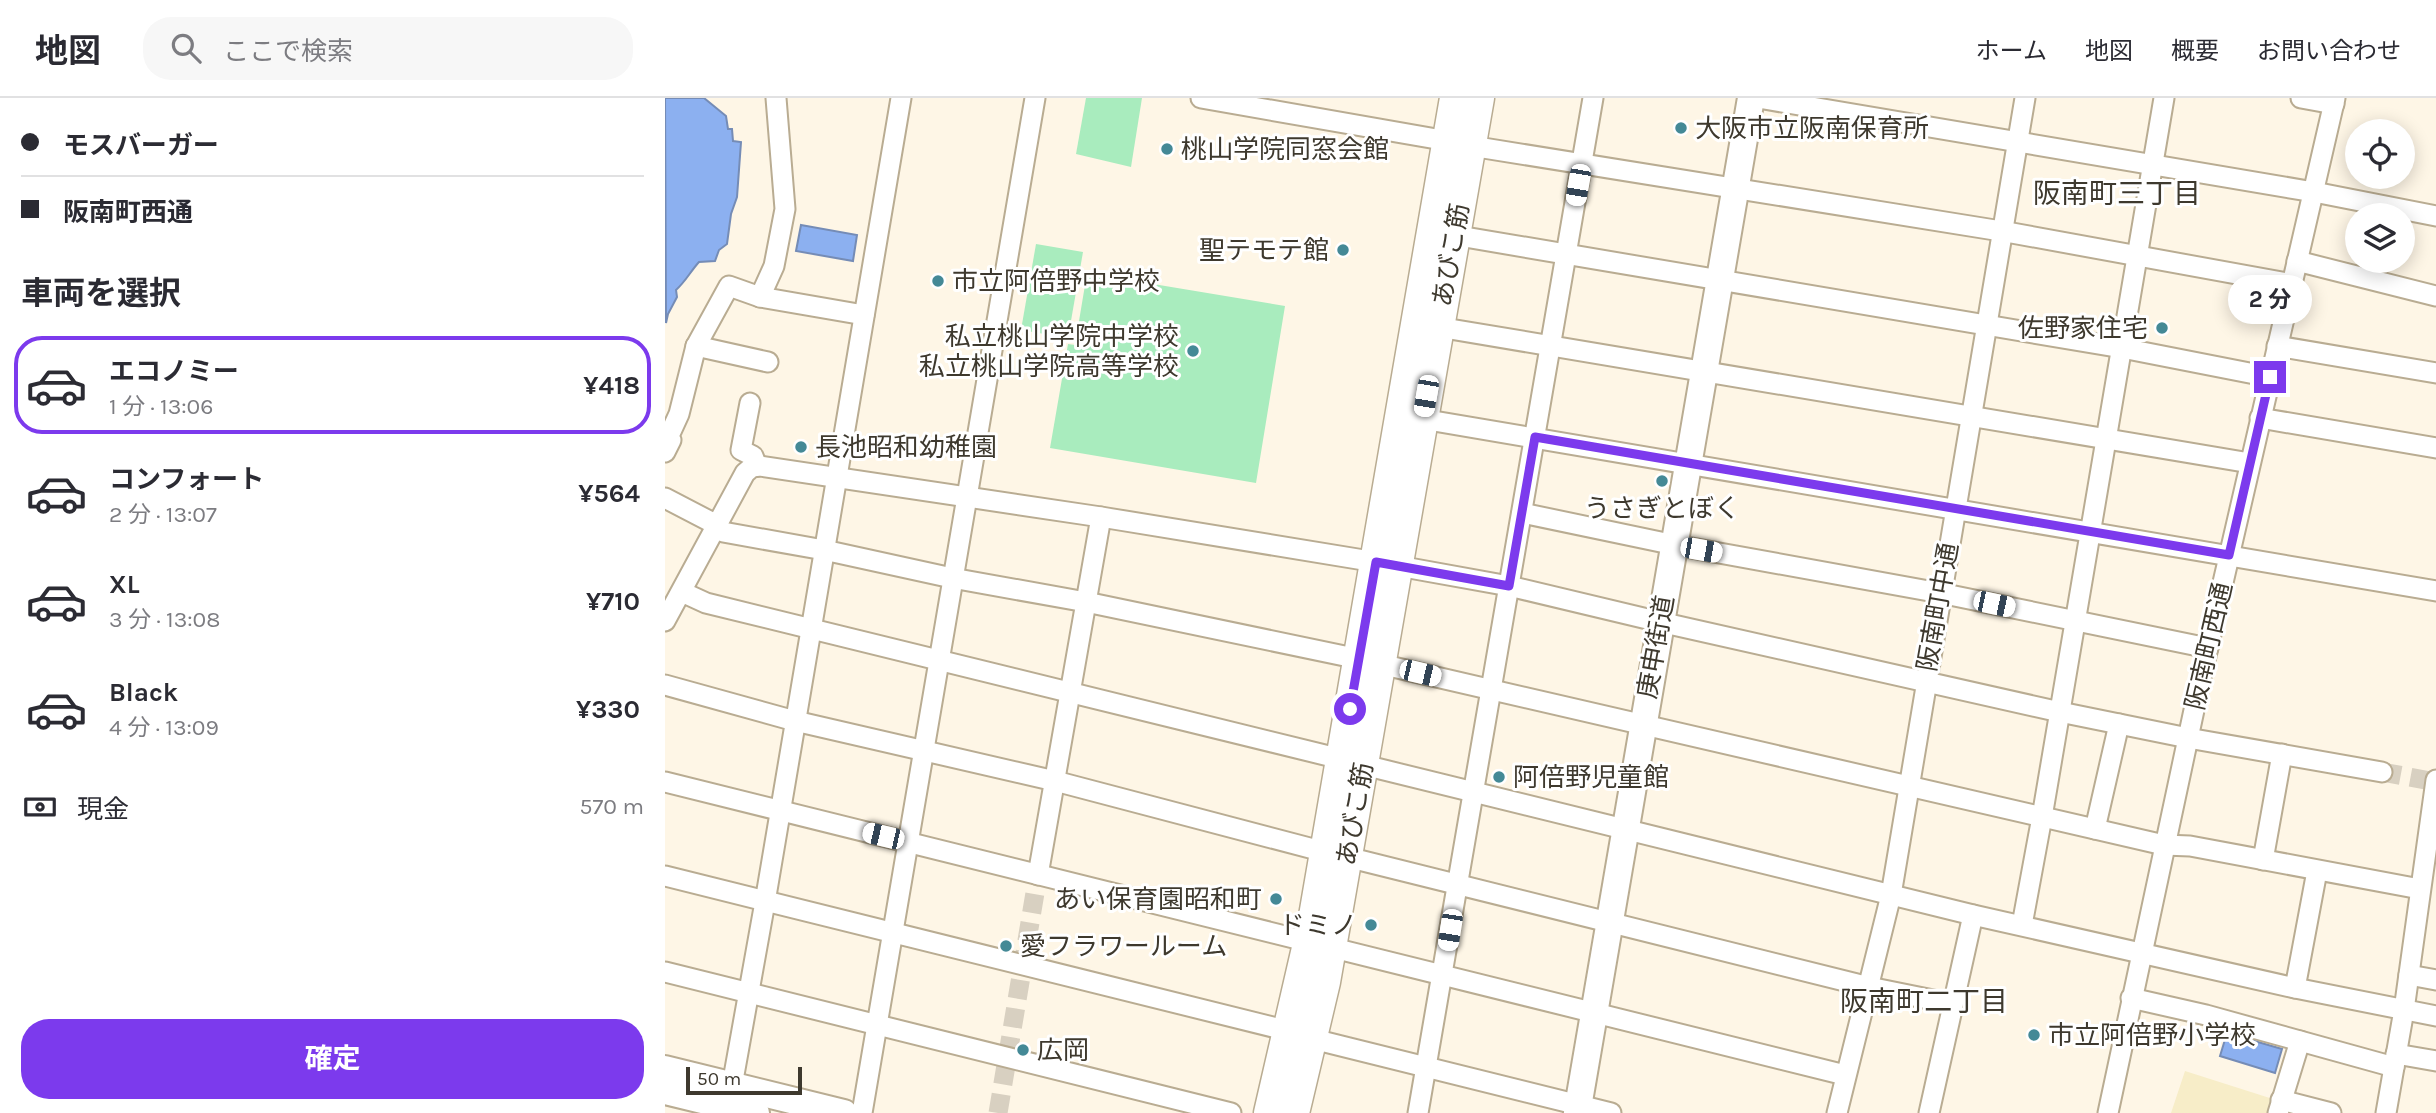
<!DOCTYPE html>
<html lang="ja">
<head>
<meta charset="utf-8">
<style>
  :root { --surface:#fff; --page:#f7f7f7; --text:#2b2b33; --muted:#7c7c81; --line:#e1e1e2; --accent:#7c3aed }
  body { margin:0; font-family:Karla,"Noto Sans JP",sans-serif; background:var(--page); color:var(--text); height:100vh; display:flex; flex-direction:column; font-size:26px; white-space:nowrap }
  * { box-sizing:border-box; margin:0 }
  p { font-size:23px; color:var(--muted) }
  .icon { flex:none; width:38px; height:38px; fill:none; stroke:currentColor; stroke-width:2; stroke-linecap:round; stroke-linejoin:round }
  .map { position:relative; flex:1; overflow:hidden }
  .sheet { display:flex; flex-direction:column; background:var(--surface); width:665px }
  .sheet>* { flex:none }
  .banner { display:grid; align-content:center; height:154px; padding:0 21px; background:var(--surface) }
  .buttons { position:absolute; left:1680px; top:21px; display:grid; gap:14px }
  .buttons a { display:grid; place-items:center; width:70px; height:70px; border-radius:50%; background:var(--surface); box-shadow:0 4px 18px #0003; font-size:35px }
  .scale { position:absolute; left:21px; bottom:18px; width:116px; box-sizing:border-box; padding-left:7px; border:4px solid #3e392e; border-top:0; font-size:19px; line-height:24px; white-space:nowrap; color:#3e392e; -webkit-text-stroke:5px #fff; paint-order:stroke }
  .end { position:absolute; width:32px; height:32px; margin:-16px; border:9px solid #7c3aed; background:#fff; box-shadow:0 0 0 4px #fff }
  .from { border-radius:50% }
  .bubble { position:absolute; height:49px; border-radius:24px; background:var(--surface); box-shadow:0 4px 18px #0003; font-size:23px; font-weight:700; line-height:49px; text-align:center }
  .car { position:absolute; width:21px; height:42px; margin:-21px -10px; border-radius:9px; box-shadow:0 0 5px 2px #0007; background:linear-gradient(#fff 24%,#345 0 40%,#fff 0 76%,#345 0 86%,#fff 0) }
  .banner b { display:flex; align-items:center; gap:24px; height:66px; font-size:26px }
  .banner b+b { border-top:2px solid var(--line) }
  .banner i { width:18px; height:18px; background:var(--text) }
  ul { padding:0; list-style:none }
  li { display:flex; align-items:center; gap:21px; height:98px; margin:0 14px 10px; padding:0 7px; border:4px solid transparent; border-radius:28px }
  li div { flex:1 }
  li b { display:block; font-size:26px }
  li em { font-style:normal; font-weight:700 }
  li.on { border-color:var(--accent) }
  li>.icon { width:63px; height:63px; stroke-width:1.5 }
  h2 { padding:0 21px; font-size:32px; line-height:84px }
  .pay { display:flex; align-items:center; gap:18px; height:77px; padding:0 21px; font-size:26px }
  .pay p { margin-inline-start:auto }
  .cta { display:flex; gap:14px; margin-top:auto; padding:14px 21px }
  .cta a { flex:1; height:80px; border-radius:28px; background:var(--accent); color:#fff; font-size:28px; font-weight:700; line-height:80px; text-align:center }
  header { display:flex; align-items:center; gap:42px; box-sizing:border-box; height:98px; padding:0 35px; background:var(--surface); border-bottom:2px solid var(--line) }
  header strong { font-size:33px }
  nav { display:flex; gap:38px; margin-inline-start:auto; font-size:24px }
  .search { width:490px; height:63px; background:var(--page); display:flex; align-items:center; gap:18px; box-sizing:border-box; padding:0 24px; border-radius:28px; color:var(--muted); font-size:26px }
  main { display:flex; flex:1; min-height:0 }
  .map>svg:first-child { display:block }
</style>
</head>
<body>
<header>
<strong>地図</strong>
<div class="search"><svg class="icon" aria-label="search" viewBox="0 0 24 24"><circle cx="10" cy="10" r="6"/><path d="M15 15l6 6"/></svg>ここで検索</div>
<nav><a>ホーム</a><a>地図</a><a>概要</a><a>お問い合わせ</a></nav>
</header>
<main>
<section class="sheet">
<div class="banner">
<b><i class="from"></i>モスバーガー</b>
<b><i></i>阪南町西通</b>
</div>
<h2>車両を選択</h2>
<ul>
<li class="on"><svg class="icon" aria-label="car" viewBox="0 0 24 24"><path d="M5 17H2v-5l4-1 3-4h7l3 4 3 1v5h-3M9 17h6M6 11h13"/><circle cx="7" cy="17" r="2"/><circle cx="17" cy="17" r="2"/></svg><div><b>エコノミー</b><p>1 分 · 13:06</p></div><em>¥418</em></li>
<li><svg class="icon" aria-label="car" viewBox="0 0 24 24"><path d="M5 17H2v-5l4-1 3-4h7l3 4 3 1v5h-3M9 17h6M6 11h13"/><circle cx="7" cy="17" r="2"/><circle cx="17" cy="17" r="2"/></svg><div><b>コンフォート</b><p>2 分 · 13:07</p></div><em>¥564</em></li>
<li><svg class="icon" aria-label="car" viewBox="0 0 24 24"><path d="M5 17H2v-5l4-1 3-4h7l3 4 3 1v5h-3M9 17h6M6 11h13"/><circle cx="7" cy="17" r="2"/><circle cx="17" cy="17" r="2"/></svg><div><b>XL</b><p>3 分 · 13:08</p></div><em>¥710</em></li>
<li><svg class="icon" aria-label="car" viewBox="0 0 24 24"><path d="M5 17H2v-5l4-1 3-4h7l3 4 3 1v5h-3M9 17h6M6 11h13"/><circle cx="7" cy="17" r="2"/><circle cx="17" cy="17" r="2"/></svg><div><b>Black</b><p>4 分 · 13:09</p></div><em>¥330</em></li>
</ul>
<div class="pay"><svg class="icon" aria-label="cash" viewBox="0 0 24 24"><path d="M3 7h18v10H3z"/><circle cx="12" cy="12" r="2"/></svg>現金<p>570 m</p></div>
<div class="cta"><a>確定</a></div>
</section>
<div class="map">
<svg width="1771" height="1015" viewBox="0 0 1771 1015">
  <rect width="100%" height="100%" fill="#fef6e6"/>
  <g fill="#a9ecbe">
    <polygon points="421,0 477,0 466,69 411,56"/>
    <polygon points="371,146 418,154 403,240 356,232"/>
    <polygon points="422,175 620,208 591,385 385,350 403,246 410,247"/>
  </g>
  <polygon fill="#f7edc8" points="1520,973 1611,1002 1607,1015 1506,1015"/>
  <g fill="#8cb0f0" stroke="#758cb6" stroke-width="2">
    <path d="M0 0H39L61 18 63 31H67L68 43 76 44 72 99 66 116 62 146 54 152 50 163 34 164C25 174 21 183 11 192L12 199 3 216 1 225Z"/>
    <polygon points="136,127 192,137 188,163 131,153"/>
    <polygon points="1562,935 1617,951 1610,975 1555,958"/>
  </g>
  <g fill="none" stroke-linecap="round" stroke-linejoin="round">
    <g stroke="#d8d0c1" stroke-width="19" stroke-dasharray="19 10" stroke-linecap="butt">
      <polyline points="1717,674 1771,684"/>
      <polyline points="333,1015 373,777"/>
    </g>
    <defs>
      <g id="street">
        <polyline points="536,0 783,43"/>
        <polyline points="1093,0 1649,94 1771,118"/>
        <polyline points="1636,0 1669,6"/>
        <polyline points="806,48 1336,133 1627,186"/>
        <polyline points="788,137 1457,250 1605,279"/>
        <polyline points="1632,163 1771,198"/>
        <polyline points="95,199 109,168 120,111 111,0"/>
        <polyline points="773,229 1585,365"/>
        <polyline points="31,248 103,264"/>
        <polyline points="1612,248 1771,275"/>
        <polyline points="85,305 76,352 88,358 92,368"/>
        <polyline points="1595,320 1771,350"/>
        <polyline points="757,321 1771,493"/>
        <polyline points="0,354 6,342 3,340 14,316 31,248 64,188 95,199 199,217"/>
        <polyline points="0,400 52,427 58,434 159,452 287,480 421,504 694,561"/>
        <polyline points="857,415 1010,447 1275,495 1543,550"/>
        <polyline points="17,494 41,505 676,661"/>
        <polyline points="0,523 80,375 87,369 95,368 436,419 711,464 844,488 995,524 1395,614 1523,640 1717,674"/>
        <polyline points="715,566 1499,747 1525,748 1755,791"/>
        <polyline points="0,587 130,623 390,683 660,754"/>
        <polyline points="699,667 1308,817 1630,890 1771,918"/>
        <polyline points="0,684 1180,977"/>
        <polyline points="1430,731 1454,626"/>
        <polyline points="682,759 1204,889 1288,906"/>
        <polyline points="1598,762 1617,656"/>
        <polyline points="373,777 436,419"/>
        <polyline points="0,778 624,933"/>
        <polyline points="1357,827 1377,719 1499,0"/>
        <polyline points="0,874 566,1015"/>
        <polyline points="1744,877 1771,882"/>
        <polyline points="1630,890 1652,773"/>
        <polyline points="1466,900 1541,917 1729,969"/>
        <polyline points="648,941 946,1015"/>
        <polyline points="1731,956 1771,963"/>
        <polyline points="65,999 100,804 236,0"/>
        <polyline points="1616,1002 1666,1015"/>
        <polyline points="197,1015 370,0"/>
        <polyline points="753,1015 928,0"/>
        <polyline points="1172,1015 1226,797 1360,0"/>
        <polyline points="1264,1015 1308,817"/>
        <polyline points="1443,1015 1535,584 1670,0"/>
        <polyline points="1613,1015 1635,943"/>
        <polyline points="1721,1015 1739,912 1771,682"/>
      </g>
      <g id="secondary">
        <polyline points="0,971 179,1015"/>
        <polyline points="0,993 91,1015"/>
        <polyline points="912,1015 1086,0"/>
      </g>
      <g id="primary">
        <polyline points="604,1015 648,824 790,0"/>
        <polyline points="629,1015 660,884 814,0"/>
      </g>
    </defs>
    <use href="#street" stroke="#b9ac92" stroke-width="23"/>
    <use href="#secondary" stroke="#b9ac92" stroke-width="30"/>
    <use href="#primary" stroke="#b9ac92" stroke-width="33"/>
    <use href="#street" stroke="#fff" stroke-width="19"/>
    <use href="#secondary" stroke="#fff" stroke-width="26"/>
    <use href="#primary" stroke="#fff" stroke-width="30"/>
  </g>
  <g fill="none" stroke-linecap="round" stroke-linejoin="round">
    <polyline stroke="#7c3aed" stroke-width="9" points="685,611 711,464 844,488 870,339 1564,457 1605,279"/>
  </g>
  <g fill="#448996" stroke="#fff" stroke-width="2.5">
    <circle cx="1016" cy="30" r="7"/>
    <circle cx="502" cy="51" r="7"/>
    <circle cx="678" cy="152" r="7"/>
    <circle cx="273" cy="183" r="7"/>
    <circle cx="1497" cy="230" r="7"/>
    <circle cx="528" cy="253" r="7"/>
    <circle cx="136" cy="349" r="7"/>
    <circle cx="997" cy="383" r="7"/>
    <circle cx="834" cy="679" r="7"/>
    <circle cx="611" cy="801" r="7"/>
    <circle cx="706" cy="827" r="7"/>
    <circle cx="341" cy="848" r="7"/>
    <circle cx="1369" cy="937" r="7"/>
    <circle cx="358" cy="952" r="7"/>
  </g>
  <g text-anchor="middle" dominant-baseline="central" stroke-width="6" stroke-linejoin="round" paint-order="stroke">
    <g font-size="26" fill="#3e392e" stroke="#fff" text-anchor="start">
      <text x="1030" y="30">大阪市立阪南保育所</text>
      <text x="516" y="51">桃山学院同窓会館</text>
      <text x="664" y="152" text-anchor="end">聖テモテ館</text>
      <text x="287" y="183">市立阿倍野中学校</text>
      <text x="1483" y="230" text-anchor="end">佐野家住宅</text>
      <text x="514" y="238" text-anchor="end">私立桃山学院中学校<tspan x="514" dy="30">私立桃山学院高等学校</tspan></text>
      <text x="150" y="349">長池昭和幼稚園</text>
      <text x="997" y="410" text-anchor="middle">うさぎとぼく</text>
      <text x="848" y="679">阿倍野児童館</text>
      <text x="597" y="801" text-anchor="end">あい保育園昭和町</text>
      <text x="692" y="827" text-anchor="end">ドミノ</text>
      <text x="355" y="848">愛フラワールーム</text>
      <text x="1383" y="937">市立阿倍野小学校</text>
      <text x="372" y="952">広岡</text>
    </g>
    <g font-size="26" fill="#3e392e" stroke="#fff">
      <text transform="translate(786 157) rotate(-80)">あびこ筋</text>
      <text transform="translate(1273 509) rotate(-80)">阪南町中通</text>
      <text transform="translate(1544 548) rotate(-77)">阪南町西通</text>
      <text transform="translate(991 549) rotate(-80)">庚申街道</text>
      <text transform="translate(690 716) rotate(-80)">あびこ筋</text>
    </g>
    <g font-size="28" fill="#3e392e" stroke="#fff">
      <text x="1452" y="95">阪南町三丁目</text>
      <text x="1259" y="903">阪南町二丁目</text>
    </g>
  </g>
</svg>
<div class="buttons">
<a><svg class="icon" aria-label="locate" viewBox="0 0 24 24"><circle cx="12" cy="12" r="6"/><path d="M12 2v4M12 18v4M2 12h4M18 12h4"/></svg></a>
<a><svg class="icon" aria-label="layers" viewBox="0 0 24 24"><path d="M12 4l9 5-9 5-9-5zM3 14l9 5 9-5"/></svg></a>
</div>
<div class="scale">50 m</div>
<i class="end from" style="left:685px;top:611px"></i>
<i class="end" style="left:1605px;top:279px"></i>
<div class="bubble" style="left:1563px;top:177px;width:84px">2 分</div>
<i class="car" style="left:913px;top:87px;rotate:190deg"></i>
<i class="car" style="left:761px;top:298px;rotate:190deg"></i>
<i class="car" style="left:1036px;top:452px;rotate:100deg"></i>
<i class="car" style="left:1329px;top:506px;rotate:102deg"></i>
<i class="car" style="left:755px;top:575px;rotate:103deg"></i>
<i class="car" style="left:218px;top:738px;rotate:283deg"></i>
<i class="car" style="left:785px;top:832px;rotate:189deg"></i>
</div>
</main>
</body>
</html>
